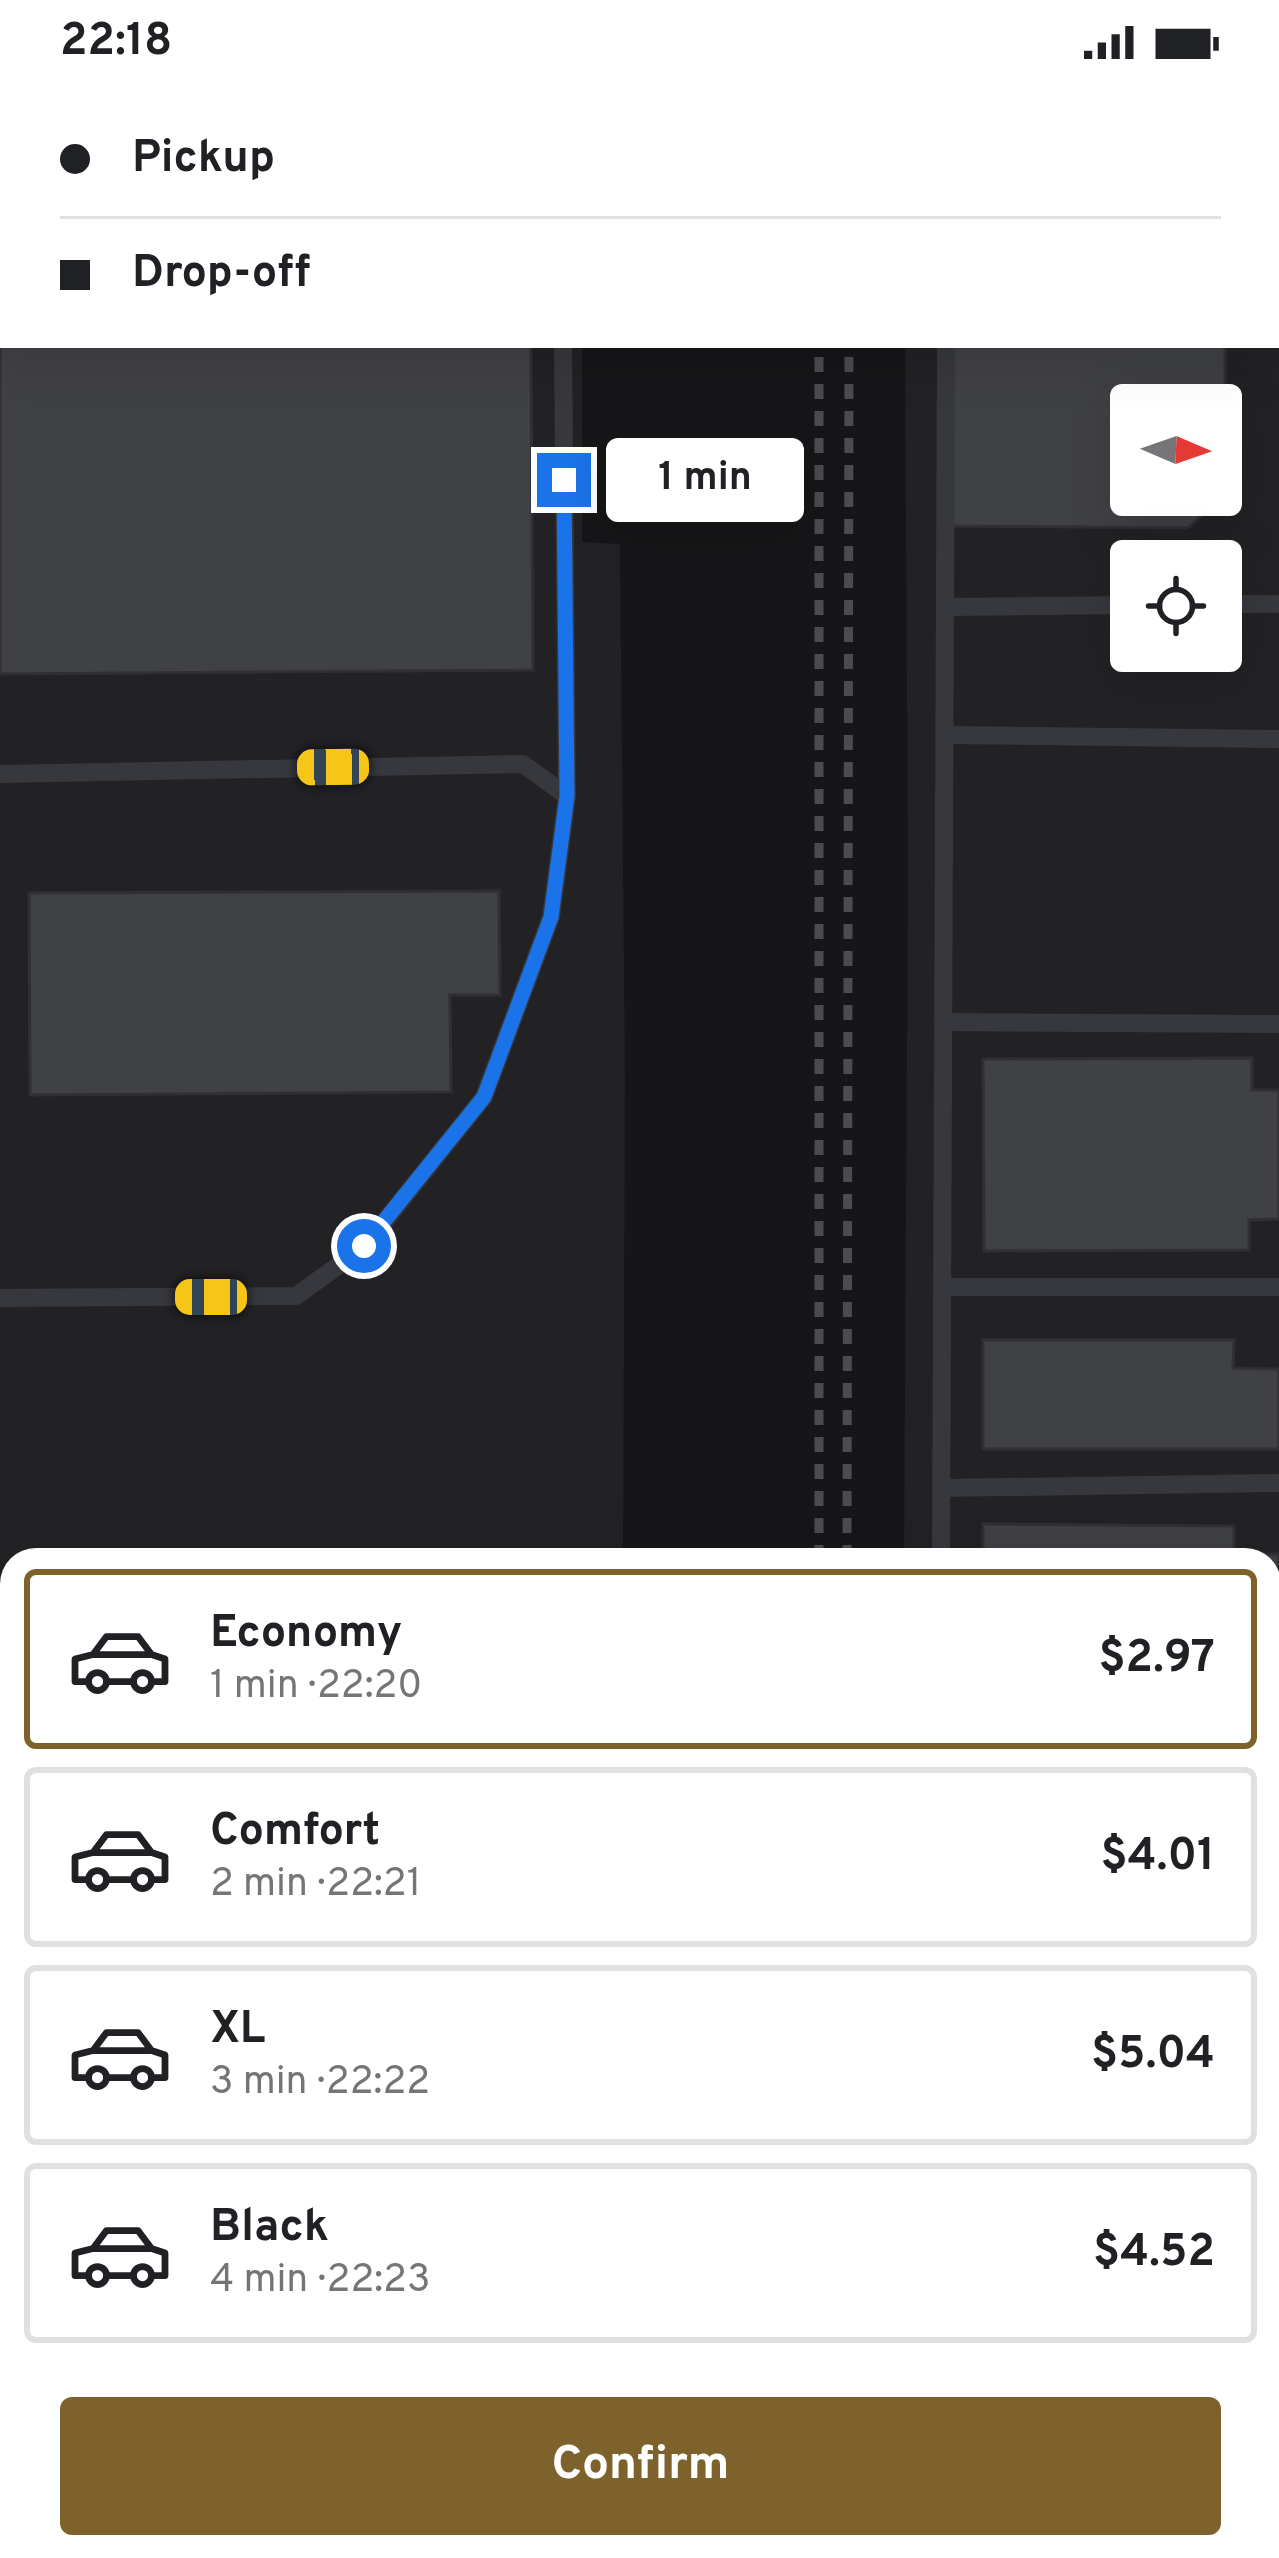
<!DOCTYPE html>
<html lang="en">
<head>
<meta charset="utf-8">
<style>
  :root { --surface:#fff; --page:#f6f6f6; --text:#202124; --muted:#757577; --line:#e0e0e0; --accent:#7e622b }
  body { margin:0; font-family:Overpass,sans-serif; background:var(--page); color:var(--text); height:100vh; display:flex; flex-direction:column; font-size:45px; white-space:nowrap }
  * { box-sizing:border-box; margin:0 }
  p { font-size:39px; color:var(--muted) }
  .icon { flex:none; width:66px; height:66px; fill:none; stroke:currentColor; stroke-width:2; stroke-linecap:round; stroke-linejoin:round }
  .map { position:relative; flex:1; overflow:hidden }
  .panel { position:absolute; left:0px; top:1464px; width:1281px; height:1011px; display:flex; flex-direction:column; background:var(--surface); border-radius:36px 36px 0 0; box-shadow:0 12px 48px #0002 }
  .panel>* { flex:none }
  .hud { position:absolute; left:0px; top:0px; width:1281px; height:264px; box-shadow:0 12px 48px #0002; display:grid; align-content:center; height:264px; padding:0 60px; background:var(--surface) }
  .needle { width:78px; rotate:92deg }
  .controls { position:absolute; left:1110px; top:300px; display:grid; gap:24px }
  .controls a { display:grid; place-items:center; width:132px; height:132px; border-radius:12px; background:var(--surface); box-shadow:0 12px 48px #0002; font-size:60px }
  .end { position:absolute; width:54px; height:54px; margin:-27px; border:15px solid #1a73e8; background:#fff; box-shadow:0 0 0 6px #fff }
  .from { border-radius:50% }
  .bubble { position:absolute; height:84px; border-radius:12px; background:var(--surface); box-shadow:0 12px 48px #0002; font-size:39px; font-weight:700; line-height:84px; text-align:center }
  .car { position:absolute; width:36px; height:72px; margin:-36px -18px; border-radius:15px; box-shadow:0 0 9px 3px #0007; background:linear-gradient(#f5c518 24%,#345 0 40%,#f5c518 0 76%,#345 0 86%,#f5c518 0) }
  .hud b { display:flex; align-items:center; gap:42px; height:114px; font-size:45px }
  .hud b+b { border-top:3px solid var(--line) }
  .hud i { width:30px; height:30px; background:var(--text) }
  ul { padding:21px 0 0; list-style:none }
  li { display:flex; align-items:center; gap:36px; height:180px; margin:0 24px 18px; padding:0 36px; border:6px solid var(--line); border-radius:12px }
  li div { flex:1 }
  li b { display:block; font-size:45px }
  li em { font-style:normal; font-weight:700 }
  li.current { border-color:var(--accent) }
  li>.icon { width:108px; height:108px; stroke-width:1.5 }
  .action { display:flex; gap:24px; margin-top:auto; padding:24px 60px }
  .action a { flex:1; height:138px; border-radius:12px; background:var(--accent); color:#fff; font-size:48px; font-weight:700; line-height:138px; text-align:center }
  .status { display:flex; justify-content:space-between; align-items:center; height:84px; padding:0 60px; background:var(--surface); direction:ltr }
  .status svg { height:33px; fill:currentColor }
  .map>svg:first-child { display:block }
</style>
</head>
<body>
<div class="status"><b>22:18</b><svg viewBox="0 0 49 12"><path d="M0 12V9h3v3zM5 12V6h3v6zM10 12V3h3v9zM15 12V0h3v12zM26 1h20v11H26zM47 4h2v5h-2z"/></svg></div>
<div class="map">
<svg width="1279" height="2474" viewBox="0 0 1279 2474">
  <rect width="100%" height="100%" fill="#161618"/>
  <g fill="#222225" fill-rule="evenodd">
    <polygon points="0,0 582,0 3,3 3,261 582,261 582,458 620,460 625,995 623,1476 12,1476 12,2463 620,2463 620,2474 0,2474"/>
    <path d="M904 0H1279V2474H898V2463H1269V1476H904L908 789 905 261H1278V3ZM1131 321H1221V411H1131ZM1131 477H1221V567H1131Z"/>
  </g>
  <g fill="#404145" stroke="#303034" stroke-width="3" fill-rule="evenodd">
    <polygon points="0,0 529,0 529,3 3,3 3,261 531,261 533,586 0,590"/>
    <path d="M948 261H1225V318L1231 321 1230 405 1188 444 946 442ZM1131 321H1221V411H1131Z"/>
    <polygon points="499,807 500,911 450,911 451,1008 30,1011 29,809"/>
    <polygon points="1252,974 1252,1006 1279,1006 1279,1135 1249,1136 1249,1166 984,1167 983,975"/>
    <polygon points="983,1256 1234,1256 1233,1284 1279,1285 1279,1365 983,1365"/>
    <polygon points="983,1440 1234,1442 1234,1470 1279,1470 1279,1549 1269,1549 1269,1476 983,1476"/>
    <rect x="1269" y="1626" width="10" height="89"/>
    <rect x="1269" y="1880" width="10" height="78"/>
    <polygon points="1269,2106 1279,2106 1279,2246 1269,2247"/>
    <rect x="263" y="2463" width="272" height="11"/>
    <polygon points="1026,2463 1229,2463 1237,2474 1026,2474"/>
  </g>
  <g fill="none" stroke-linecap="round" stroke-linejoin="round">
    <g stroke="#37383d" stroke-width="18">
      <polyline points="561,0 561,3"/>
      <polyline points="1105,0 1201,3"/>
      <polyline points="953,3 955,0"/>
      <polyline points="1278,41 1279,125"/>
      <polyline points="563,261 567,712"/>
      <polyline points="1221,520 1279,520"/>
      <polyline points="945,523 1131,521"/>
      <polyline points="945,651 1279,655"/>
      <polyline points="0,690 523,680 567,712 551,833 484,1013 364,1163 296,1212 0,1214"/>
      <polyline points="943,938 1279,940"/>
      <polyline points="945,1203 1279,1203"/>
      <polyline points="942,1404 1279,1399"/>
      <polyline points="941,1476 946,261"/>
      <polyline points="1269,1568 1279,1568"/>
      <polyline points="0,1585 12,1585"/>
      <polyline points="1269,1819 1279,1819"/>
      <polyline points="0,1915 12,1915"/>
      <polyline points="1269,2024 1279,2024"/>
      <polyline points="1269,2294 1279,2294"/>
      <polyline points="1269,2383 1279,2383"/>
      <polyline points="159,2463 159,2474"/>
      <polyline points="43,2474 44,2463"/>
      <polyline points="967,2474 967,2463"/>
    </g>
    <g stroke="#4a4c52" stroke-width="9" stroke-dasharray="15 12" stroke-linecap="butt">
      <polyline points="849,0 849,3"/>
      <polyline points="820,3 820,0"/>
      <polyline points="819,1476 819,261"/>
      <polyline points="847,1476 849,261"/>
      <polyline points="818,2474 818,2463"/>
      <polyline points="844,2474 844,2463"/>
    </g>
  </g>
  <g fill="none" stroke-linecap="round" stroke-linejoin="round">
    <polyline stroke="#1a73e8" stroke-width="15" points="364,1162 484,1013 551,833 567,712 564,396"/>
  </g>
</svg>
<div class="controls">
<a><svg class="needle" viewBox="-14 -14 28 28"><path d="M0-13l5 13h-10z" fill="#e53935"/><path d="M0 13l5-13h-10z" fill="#757577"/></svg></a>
<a><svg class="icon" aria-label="locate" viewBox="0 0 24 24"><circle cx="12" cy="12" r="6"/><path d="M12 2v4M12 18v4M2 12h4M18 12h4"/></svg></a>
</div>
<i class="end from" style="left:364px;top:1162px"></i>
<i class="end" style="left:564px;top:396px"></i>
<div class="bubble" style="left:606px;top:354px;width:198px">1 min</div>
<i class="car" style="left:333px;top:683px;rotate:269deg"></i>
<i class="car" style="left:211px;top:1213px;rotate:270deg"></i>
<div class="hud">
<b><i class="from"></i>Pickup</b>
<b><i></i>Drop-off</b>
</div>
<section class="panel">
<ul>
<li class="current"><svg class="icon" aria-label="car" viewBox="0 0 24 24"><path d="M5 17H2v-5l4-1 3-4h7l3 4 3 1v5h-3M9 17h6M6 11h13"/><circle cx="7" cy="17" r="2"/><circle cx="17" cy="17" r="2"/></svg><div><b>Economy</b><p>1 min · 22:20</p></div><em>$2.97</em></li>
<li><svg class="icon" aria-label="car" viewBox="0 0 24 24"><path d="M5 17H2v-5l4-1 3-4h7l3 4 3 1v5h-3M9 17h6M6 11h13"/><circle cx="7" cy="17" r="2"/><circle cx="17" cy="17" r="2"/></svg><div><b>Comfort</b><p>2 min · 22:21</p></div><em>$4.01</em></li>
<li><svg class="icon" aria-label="car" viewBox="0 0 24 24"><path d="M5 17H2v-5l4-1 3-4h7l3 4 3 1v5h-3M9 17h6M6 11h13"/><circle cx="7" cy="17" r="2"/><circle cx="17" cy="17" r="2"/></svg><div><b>XL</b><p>3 min · 22:22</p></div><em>$5.04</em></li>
<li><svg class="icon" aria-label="car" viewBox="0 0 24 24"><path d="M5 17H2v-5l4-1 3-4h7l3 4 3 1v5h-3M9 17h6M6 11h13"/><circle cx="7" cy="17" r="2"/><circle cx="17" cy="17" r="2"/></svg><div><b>Black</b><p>4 min · 22:23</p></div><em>$4.52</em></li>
</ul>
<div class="action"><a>Confirm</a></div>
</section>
</div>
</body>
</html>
